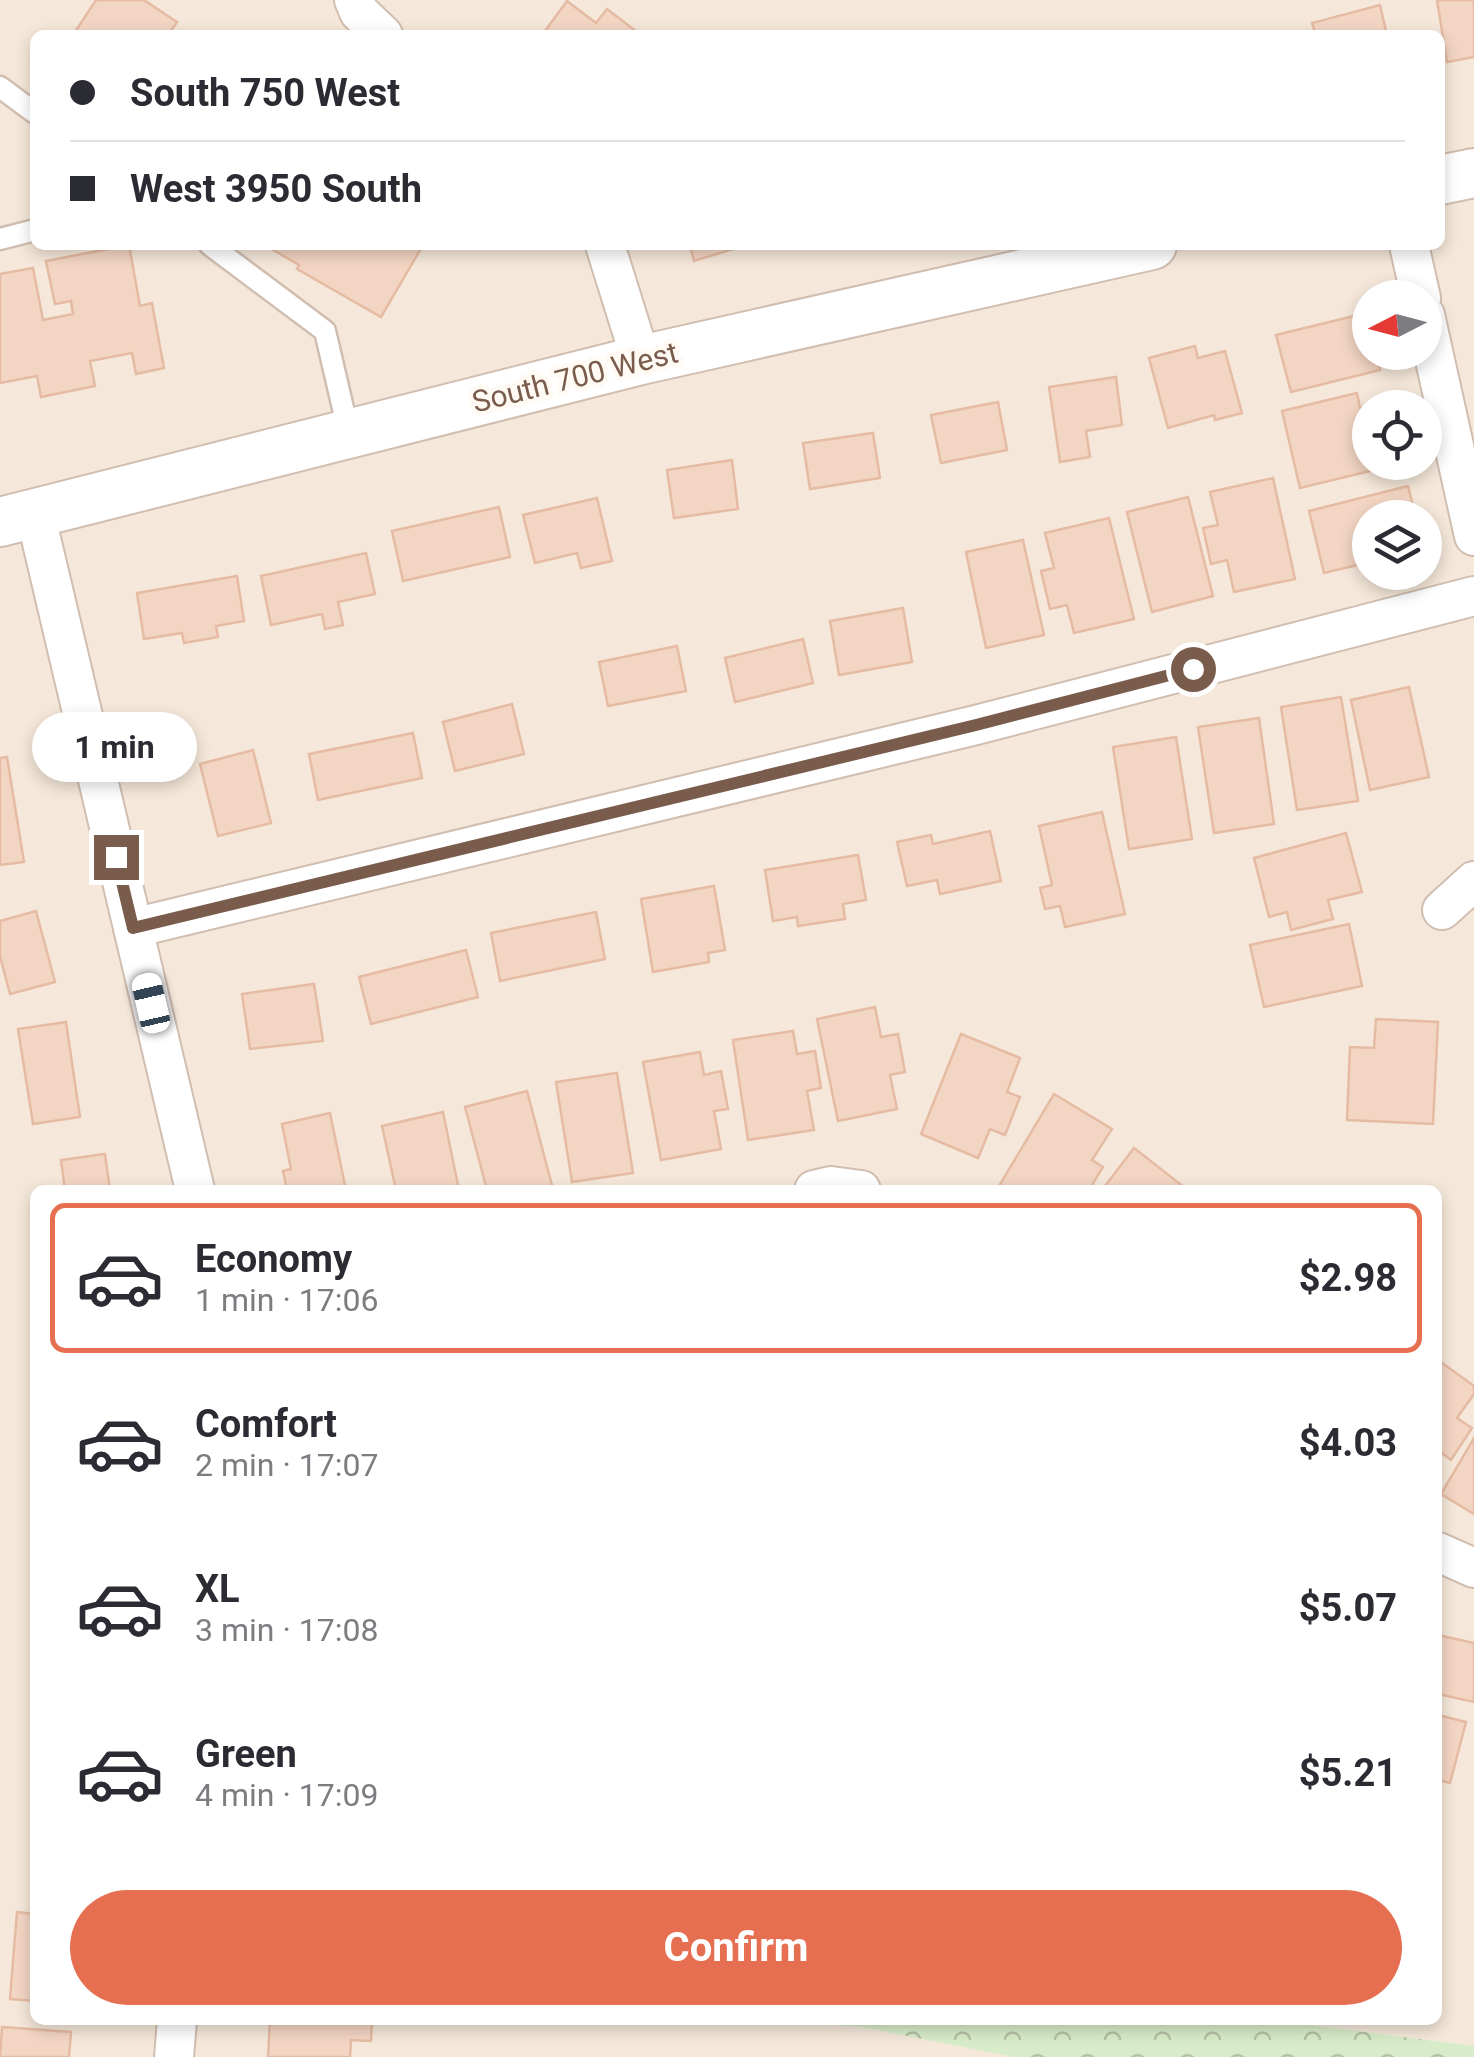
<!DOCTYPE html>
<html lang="en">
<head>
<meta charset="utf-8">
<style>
  :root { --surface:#fff; --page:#f2f2f3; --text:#2b2b33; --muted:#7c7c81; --line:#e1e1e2; --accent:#e76f51 }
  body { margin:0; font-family:Roboto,sans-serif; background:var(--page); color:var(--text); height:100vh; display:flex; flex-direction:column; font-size:38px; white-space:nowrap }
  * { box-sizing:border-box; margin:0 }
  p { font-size:32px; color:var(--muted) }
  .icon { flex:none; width:55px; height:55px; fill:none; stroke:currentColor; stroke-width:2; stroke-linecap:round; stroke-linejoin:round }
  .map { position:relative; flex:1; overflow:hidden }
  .side { position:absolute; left:30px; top:1185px; width:1412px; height:840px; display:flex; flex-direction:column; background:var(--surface); border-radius:15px; box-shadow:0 5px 15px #0003 }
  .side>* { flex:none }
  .banner { position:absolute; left:30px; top:30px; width:1415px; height:220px; border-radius:15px; box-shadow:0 5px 15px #0003; display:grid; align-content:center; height:220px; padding:0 40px; background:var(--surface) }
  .needle { width:65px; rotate:264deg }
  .buttons { position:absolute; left:1352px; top:280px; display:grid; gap:20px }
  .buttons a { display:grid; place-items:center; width:90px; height:90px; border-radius:50%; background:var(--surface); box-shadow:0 5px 15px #0003; font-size:50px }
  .end { position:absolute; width:45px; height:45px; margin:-22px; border:12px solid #7a5c4d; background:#fff; box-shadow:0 0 0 5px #fff }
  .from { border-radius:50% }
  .bubble { position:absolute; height:70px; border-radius:35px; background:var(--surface); box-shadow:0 5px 15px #0003; font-size:32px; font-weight:700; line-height:70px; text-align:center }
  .car { position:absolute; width:30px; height:60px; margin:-30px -15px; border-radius:12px; box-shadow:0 0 8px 2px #0007; background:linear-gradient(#fff 24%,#345 0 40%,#fff 0 76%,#345 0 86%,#fff 0) }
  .banner b { display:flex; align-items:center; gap:35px; height:95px; font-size:38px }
  .banner b+b { border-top:2px solid var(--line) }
  .banner i { width:25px; height:25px; background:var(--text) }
  ul { padding:18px 0 0; list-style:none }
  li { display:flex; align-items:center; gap:30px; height:150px; margin:0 20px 15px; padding:0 20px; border:5px solid transparent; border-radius:15px }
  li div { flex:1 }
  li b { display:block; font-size:38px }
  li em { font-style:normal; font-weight:700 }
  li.on { border-color:var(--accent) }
  li>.icon { width:90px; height:90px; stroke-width:1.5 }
  .primary-button { display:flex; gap:20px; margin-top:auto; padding:20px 40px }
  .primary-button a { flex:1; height:115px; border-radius:60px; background:var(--accent); color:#fff; font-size:40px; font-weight:700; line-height:115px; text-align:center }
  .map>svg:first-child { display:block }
</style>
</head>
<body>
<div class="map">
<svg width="1474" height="2057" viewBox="0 0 1474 2057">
  <defs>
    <pattern id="forest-crowns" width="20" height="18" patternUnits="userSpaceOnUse" patternTransform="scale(2.5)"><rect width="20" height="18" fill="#d8ecc9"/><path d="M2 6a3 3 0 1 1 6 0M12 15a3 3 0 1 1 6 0" fill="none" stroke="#b4c2a5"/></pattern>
  </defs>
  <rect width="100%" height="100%" fill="#fdf6ec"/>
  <path fill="#f5e8da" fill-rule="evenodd" d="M0 0H1474V2046L1272 2020H1438V1190H35V2020H738L861 2027 1013 2057H0ZM35 35H1440V245H35ZM1370 298H1425V352H1370ZM1370 408H1425V462H1370ZM1370 518H1425V572H1370Z"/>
  <polygon fill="url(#forest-crowns)" points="738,2020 1272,2020 1474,2046 1474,2057 1013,2057 861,2027"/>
  <g fill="#f3d5c3" stroke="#e6bba3" stroke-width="2.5">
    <polygon points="96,0 144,0 177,22 168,35 73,35"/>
    <polygon points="1437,0 1474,0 1474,57 1447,62"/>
    <polygon points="567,1 596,23 607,9 641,35 542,35"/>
    <polygon points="1380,5 1387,35 1316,35 1312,23"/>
    <polygon points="129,245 140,306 152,303 164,368 136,374 132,353 90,361 95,386 41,397 37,376 0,383 0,274 33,268 43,320 73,314 71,301 55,304 46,261"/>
    <polygon points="265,245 423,245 381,317 297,269 299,265"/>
    <polygon points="690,245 746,245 694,261"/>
    <polygon points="1366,313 1370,352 1376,352 1380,370 1291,392 1276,335"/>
    <polygon points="1195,346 1198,358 1225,351 1242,413 1215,420 1214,415 1168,428 1149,358"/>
    <polygon points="1116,377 1122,425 1086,431 1090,457 1060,462 1049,387"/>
    <polygon points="1357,393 1360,408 1387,401 1389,408 1370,408 1370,462 1403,463 1300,488 1282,411"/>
    <polygon points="998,402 1007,450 941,463 931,415"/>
    <polygon points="873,433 880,478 810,489 803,443"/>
    <polygon points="732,460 738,509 674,518 667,470"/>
    <polygon points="1273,478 1295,579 1234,592 1227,560 1211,564 1203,528 1218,525 1210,492"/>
    <polygon points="1408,486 1416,518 1370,518 1370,562 1324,573 1309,511"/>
    <polygon points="1188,497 1213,596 1152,612 1127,512"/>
    <polygon points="597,498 612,561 581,568 577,553 535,563 523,515"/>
    <polygon points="499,507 510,557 403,581 392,531"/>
    <polygon points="1109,518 1134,619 1074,633 1067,605 1050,609 1041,571 1054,568 1045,533"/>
    <polygon points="1023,540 1044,635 986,648 966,552"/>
    <polygon points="366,553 375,594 338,602 343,625 325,629 322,614 271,625 261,576"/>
    <polygon points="237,576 244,621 216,626 218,637 184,643 182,633 144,639 137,593"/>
    <polygon points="903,608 912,662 839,675 830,621"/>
    <polygon points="803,639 813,683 735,702 725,658"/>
    <polygon points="677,646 686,691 608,706 599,662"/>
    <polygon points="1409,687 1429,777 1370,790 1351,700"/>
    <polygon points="1341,697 1358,801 1297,810 1281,707"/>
    <polygon points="512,704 524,754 455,771 443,722"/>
    <polygon points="1259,718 1274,824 1214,833 1198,727"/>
    <polygon points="413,733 422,778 318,800 309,754"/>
    <polygon points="1176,737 1192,839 1129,849 1113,747"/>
    <polygon points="253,750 271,823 218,836 200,764"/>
    <polygon points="7,757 24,862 0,865 0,758"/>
    <polygon points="1102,812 1125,914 1065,927 1060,906 1045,909 1040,888 1052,885 1039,826"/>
    <polygon points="990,831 1001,881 940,894 937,880 907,886 897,842 931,835 933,844"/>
    <polygon points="1346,833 1362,892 1328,900 1333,919 1291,930 1287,912 1269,917 1254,858"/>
    <polygon points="858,855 866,900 843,904 845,919 798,926 797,917 773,921 765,870"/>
    <polygon points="714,886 725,950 708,953 709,962 653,972 641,899"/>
    <polygon points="36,911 55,982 10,994 0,956 0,921"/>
    <polygon points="596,912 605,959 500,981 491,933"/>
    <polygon points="1349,924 1362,986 1264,1007 1250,945"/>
    <polygon points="466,950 478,997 371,1024 359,977"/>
    <polygon points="314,984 323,1041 250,1049 242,994"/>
    <polygon points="875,1007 881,1037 898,1034 905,1072 890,1075 897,1109 838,1121 817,1019"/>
    <polygon points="1376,1019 1438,1022 1433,1124 1347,1120 1350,1047 1374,1048"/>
    <polygon points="66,1022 80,1117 33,1124 18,1029"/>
    <polygon points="793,1031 797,1054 815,1051 821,1088 807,1091 814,1130 748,1140 733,1040"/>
    <polygon points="961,1034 1020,1058 1007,1092 1020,1097 1005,1135 990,1129 978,1158 921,1134"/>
    <polygon points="700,1052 704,1075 721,1071 728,1109 714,1111 721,1149 661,1160 643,1062"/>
    <polygon points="617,1073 633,1173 572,1182 556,1082"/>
    <polygon points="527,1091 553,1189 487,1190 465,1107"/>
    <polygon points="1054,1094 1112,1129 1092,1160 1103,1167 1089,1190 1006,1190 999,1186"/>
    <polygon points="443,1112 459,1190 396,1190 382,1126"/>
    <polygon points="330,1113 346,1190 287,1190 283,1171 291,1169 282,1124"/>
    <polygon points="1134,1148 1184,1187 1181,1190 1102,1190"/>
    <polygon points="105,1154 110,1190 65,1190 61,1160"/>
    <polygon points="1438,1360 1474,1386 1474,1394 1457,1418 1472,1428 1451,1460 1438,1450"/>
    <polygon points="1474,1438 1474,1514 1441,1494"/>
    <polygon points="1438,1635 1474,1643 1474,1702 1438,1694"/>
    <polygon points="1438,1715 1466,1722 1450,1783 1438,1780"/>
    <polygon points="17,1912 35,1914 35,2001 10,1999"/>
    <polygon points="270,2020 372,2020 371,2041 351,2040 350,2057 268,2057"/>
    <polygon points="2,2027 71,2032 69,2057 0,2057"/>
  </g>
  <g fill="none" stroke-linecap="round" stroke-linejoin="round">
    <defs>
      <g id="service">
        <polyline points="0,87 35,113"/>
        <polyline points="0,239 35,230"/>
        <polyline points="210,245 325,331 349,434"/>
      </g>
      <g id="minor">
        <polyline points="354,0 359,12 383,35"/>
        <polyline points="605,245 641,360"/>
        <polyline points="1409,245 1421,298"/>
        <polyline points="1425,315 1474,536"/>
        <polyline points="35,513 195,1190"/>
        <polyline points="1442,910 1474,881"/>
        <polyline points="133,928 976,725 1474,596"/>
        <polyline points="814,1190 831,1186 861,1190"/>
        <polyline points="1438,1552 1474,1568"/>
        <polyline points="174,2057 177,2020"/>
      </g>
      <g id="tertiary">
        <polyline points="1440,180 1474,173"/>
        <polyline points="0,522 641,360 1152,245"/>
      </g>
    </defs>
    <use href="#service" stroke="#d1beb0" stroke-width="25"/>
    <use href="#minor" stroke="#d1beb0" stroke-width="42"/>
    <use href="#tertiary" stroke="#d1beb0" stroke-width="52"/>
    <use href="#service" stroke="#fff" stroke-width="20"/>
    <use href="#minor" stroke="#fff" stroke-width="38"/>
    <use href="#tertiary" stroke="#fff" stroke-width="48"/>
  </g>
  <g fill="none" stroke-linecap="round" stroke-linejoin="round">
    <polyline stroke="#7a5c4d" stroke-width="12" points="116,857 133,928 976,725 1193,669"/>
  </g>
  <g text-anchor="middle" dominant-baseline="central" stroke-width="10" stroke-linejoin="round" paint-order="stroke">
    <g font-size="30" fill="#7a5c4d" stroke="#fffaf3">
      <text transform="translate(575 377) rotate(-14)">South 700 West</text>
    </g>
  </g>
</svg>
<div class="buttons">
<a><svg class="needle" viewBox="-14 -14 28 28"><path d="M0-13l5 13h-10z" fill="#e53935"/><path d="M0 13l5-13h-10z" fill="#7c7c81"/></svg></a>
<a><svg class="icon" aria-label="locate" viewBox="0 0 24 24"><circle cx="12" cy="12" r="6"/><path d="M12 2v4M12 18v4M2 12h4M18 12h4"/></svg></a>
<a><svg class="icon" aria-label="layers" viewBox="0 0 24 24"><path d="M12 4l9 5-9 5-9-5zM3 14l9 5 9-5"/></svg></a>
</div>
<i class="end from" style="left:1193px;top:669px"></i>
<i class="end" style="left:116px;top:857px"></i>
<div class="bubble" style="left:32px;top:712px;width:165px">1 min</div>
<i class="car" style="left:151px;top:1003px;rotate:347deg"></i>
<div class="banner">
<b><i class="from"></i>South 750 West</b>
<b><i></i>West 3950 South</b>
</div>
<section class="side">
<ul>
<li class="on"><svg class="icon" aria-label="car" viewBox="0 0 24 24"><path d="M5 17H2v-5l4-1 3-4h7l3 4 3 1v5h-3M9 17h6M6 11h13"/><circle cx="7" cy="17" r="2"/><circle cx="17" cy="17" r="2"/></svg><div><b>Economy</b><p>1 min · 17:06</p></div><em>$2.98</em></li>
<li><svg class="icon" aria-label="car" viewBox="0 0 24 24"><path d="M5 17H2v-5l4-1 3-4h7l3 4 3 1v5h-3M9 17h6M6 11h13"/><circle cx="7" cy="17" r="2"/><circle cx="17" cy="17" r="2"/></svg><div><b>Comfort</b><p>2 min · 17:07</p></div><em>$4.03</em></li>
<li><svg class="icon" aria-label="car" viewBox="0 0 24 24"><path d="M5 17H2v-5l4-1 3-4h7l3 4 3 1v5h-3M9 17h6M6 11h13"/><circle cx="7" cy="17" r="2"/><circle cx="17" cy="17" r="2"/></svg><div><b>XL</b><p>3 min · 17:08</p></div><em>$5.07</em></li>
<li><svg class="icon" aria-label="car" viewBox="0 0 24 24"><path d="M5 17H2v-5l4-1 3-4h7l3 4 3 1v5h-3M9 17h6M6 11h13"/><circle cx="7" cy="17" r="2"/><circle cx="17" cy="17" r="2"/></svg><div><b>Green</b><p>4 min · 17:09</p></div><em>$5.21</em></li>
</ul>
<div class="primary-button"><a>Confirm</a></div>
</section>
</div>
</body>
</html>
